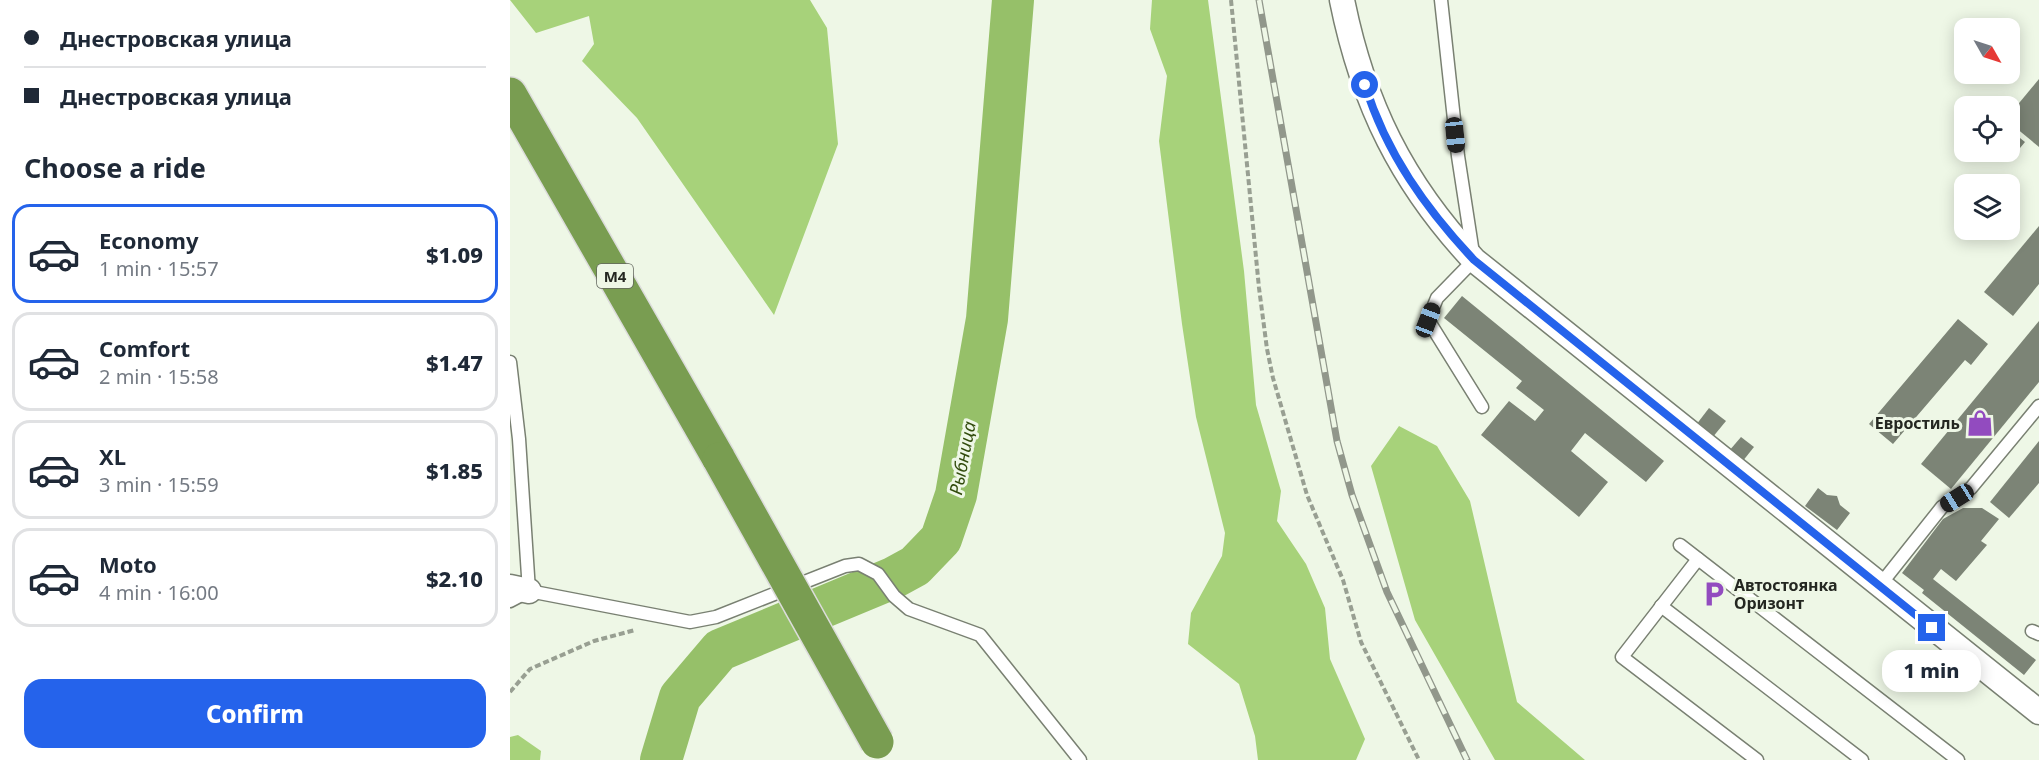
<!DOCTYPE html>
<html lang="en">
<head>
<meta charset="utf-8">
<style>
  :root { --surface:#fff; --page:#f2f2f3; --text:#1f2937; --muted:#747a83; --line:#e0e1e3; --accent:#2563eb }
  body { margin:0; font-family:"Noto Sans",sans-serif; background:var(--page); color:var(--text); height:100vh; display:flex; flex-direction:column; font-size:22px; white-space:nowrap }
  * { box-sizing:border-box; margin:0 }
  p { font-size:20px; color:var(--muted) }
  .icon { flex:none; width:33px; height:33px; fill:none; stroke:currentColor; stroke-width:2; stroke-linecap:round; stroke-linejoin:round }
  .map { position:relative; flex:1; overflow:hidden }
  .drawer { display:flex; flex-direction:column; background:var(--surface); width:510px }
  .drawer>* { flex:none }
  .top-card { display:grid; align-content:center; height:132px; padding:0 24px; background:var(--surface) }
  .needle { width:39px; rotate:129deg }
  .controls { position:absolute; left:1444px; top:18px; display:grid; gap:12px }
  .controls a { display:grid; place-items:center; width:66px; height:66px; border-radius:12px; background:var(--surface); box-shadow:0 3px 15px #0003; font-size:30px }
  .end { position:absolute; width:27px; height:27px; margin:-14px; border:8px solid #2563eb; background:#fff; box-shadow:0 0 0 3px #fff }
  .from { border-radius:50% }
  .bubble { position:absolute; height:42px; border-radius:18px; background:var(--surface); box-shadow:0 3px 15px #0003; font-size:20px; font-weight:800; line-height:42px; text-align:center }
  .car { position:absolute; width:18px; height:36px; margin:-18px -9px; border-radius:8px; box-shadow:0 0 4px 2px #0007; background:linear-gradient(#222 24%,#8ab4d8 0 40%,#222 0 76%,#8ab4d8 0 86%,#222 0) }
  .top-card b { display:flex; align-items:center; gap:21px; height:57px; font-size:22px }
  .top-card b+b { border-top:2px solid var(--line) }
  .top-card i { width:15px; height:15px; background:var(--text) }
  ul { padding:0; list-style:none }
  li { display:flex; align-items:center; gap:18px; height:99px; margin:0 12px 9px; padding:0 12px; border:3px solid var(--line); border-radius:18px }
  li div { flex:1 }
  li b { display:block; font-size:22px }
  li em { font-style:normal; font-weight:800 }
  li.selected { border-color:var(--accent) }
  li>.icon { width:54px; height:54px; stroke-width:1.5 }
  h2 { padding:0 24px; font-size:27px; line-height:72px }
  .primary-button { display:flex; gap:12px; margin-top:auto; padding:12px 24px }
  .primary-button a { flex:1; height:69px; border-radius:18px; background:var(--accent); color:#fff; font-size:24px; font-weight:800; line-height:69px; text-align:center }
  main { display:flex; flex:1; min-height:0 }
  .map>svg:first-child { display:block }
</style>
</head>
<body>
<main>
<section class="drawer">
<div class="top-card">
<b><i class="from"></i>Днестровская улица</b>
<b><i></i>Днестровская улица</b>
</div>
<h2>Choose a ride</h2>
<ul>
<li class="selected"><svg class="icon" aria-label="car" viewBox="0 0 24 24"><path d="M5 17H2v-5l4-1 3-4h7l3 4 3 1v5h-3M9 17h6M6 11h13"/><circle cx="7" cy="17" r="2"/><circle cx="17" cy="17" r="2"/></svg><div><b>Economy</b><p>1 min · 15:57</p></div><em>$1.09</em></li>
<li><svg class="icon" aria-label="car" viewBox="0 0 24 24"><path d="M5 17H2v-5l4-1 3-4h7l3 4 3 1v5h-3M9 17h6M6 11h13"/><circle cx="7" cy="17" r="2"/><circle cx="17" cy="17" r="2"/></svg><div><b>Comfort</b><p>2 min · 15:58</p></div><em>$1.47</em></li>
<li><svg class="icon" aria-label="car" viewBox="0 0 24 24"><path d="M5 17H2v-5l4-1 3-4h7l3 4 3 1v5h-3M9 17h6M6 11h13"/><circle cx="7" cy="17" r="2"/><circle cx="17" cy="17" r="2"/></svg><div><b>XL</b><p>3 min · 15:59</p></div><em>$1.85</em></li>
<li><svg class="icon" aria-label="car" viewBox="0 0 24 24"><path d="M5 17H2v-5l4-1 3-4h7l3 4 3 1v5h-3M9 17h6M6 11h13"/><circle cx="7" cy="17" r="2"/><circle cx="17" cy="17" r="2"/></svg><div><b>Moto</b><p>4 min · 16:00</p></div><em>$2.10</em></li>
</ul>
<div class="primary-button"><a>Confirm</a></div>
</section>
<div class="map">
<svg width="1529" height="760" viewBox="0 0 1529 760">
  <rect width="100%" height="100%" fill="#eef7e6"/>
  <g fill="#a7d27a">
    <polygon points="0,0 300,0 317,28 328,144 264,315 127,118 72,61 84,44 79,16 26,33"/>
    <polygon points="642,0 698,0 734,271 746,405 771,491 767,521 796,564 815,608 820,659 855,739 846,760 748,760 745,736 729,684 678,644 681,613 712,556 715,533 686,417 672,324 649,141 657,76 640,29"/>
    <polygon points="889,426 927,446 960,501 1007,702 1075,760 985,760 905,620 861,466"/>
    <polygon points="8,735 31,751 30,760 0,760 0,737"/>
  </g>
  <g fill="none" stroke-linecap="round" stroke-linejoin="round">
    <polyline stroke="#96c069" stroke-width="42" points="151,760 170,697 210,650 383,578 405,566 431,539 446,495 477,319 503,0"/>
  </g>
  <g fill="#7c8476">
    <polygon points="1529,79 1529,147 1500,123 1500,114"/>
    <polygon points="1500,130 1515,142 1500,160 1490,152 1500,152"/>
    <polygon points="1529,226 1529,284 1503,316 1474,292"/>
    <polygon points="952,296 1154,461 1136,482 1075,433 1061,451 1098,482 1069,517 971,435 999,401 1025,421 1034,410 1006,388 1012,381 934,318"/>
    <polygon points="1448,319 1478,344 1461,365 1455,360 1383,444 1359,424"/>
    <polygon points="1529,321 1529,382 1441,489 1411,464"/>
    <polygon points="1199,408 1216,421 1202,438 1186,425"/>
    <polygon points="1231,437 1244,447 1232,462 1219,451"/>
    <polygon points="1529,441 1529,483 1499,518 1480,502"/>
    <polygon points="1308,488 1317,495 1327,496 1330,505 1340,513 1327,530 1295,506"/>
    <polygon points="1453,508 1472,508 1489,519 1471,541 1477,545 1446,581 1431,569 1423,579 1526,660 1514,675 1412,593 1414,590 1392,573 1433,519"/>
  </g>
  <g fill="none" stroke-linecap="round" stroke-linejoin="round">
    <defs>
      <g id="lane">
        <polyline points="931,0 948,156 964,260 927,298 918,320 972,407"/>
        <polyline points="0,362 9,439 19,591"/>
        <polyline points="1170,545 1448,760"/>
        <polyline points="1188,559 1112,657 1247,760"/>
        <polyline points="1370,585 1432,507 1461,488 1529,406"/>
        <polyline points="0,601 19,591 180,622 206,617 335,566 349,564 368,574 384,596 399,609 470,635 570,760"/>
        <polyline points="1151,606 1352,760"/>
        <polyline points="1522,631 1529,634"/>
      </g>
      <g id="street">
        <path d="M832 0C853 104 892 183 964 260L1529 712"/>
        <polyline points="0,587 19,591"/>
      </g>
      <polyline id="highway" points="0,94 209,459"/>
    </defs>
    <use href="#lane" stroke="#798072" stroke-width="15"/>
    <use href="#street" stroke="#798072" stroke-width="27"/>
    <use href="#highway" stroke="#dcdcdb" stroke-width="36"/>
    <g stroke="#989f92" stroke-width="4" stroke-dasharray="6 3" stroke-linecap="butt">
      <polyline points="721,0 749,288 757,349 763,378 797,495 833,580 851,642 909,760"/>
      <polyline points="0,692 20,669 84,641 125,630"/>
    </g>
    <use href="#lane" stroke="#fff" stroke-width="12"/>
    <use href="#street" stroke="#fff" stroke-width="24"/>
    <use href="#highway" stroke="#799d51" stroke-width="33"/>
    <defs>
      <polyline id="rail" points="749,0 827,441 842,495 877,592 957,760"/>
    </defs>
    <use href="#rail" stroke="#91978b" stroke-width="7"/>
    <use href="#rail" stroke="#eef7e6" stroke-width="4.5" stroke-dasharray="14" stroke-linecap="butt"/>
    <defs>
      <polyline id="highway-bridge" points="209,459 367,742"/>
    </defs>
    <use href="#highway-bridge" stroke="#dcdcdb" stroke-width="36" stroke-linecap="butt"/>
    <use href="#highway-bridge" stroke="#799d51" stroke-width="33"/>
  </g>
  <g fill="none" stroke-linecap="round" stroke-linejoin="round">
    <path stroke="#2563eb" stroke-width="8" d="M855 85C876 153 916 209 964 260L1422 628"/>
  </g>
  <defs>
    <symbol id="shop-bare" viewBox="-9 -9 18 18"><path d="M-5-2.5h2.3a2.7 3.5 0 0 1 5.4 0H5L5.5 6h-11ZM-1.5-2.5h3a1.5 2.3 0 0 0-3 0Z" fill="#924bbf" stroke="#eef7e6" stroke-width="2.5" paint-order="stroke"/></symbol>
    <symbol id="parking-bare" viewBox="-9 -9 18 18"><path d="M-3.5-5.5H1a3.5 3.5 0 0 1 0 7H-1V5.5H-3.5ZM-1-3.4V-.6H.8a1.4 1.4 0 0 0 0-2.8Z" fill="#924bbf" stroke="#eef7e6" stroke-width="2.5" paint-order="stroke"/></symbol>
  </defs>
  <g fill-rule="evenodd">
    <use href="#shop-bare" x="1451" y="404" width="38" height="38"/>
    <use href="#parking-bare" x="1185" y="575" width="38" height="38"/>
  </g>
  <g text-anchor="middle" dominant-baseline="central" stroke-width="6" stroke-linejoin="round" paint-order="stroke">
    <rect fill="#eef7e6" stroke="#61655c" stroke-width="1.5" x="87" y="264" width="36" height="24" rx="4.5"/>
    <g font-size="15" font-weight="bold" fill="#242721">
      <text x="105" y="276">M4</text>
    </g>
    <g font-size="16" font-weight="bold" fill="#242721" stroke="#eef7e6" text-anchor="end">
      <text x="1450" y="423">Евростиль</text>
      <text x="1224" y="585" text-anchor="start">Автостоянка<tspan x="1224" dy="18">Оризонт</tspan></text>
    </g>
    <g font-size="18" font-style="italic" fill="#324c0d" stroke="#eef7e6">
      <text transform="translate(452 458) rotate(-79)">Рыбница</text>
    </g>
  </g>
</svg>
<div class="controls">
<a><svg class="needle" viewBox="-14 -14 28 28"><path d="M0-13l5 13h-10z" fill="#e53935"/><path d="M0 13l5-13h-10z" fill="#747a83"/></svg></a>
<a><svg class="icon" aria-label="locate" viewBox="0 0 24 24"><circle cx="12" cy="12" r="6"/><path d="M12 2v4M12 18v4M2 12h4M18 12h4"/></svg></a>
<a><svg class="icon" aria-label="layers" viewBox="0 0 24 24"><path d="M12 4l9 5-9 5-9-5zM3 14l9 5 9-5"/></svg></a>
</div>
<i class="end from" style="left:855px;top:85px"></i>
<i class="end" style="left:1422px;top:628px"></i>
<div class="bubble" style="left:1372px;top:650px;width:99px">1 min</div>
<i class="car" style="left:945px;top:135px;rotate:174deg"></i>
<i class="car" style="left:918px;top:320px;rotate:21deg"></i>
<i class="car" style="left:1447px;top:498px;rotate:238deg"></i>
</div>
</main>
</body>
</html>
